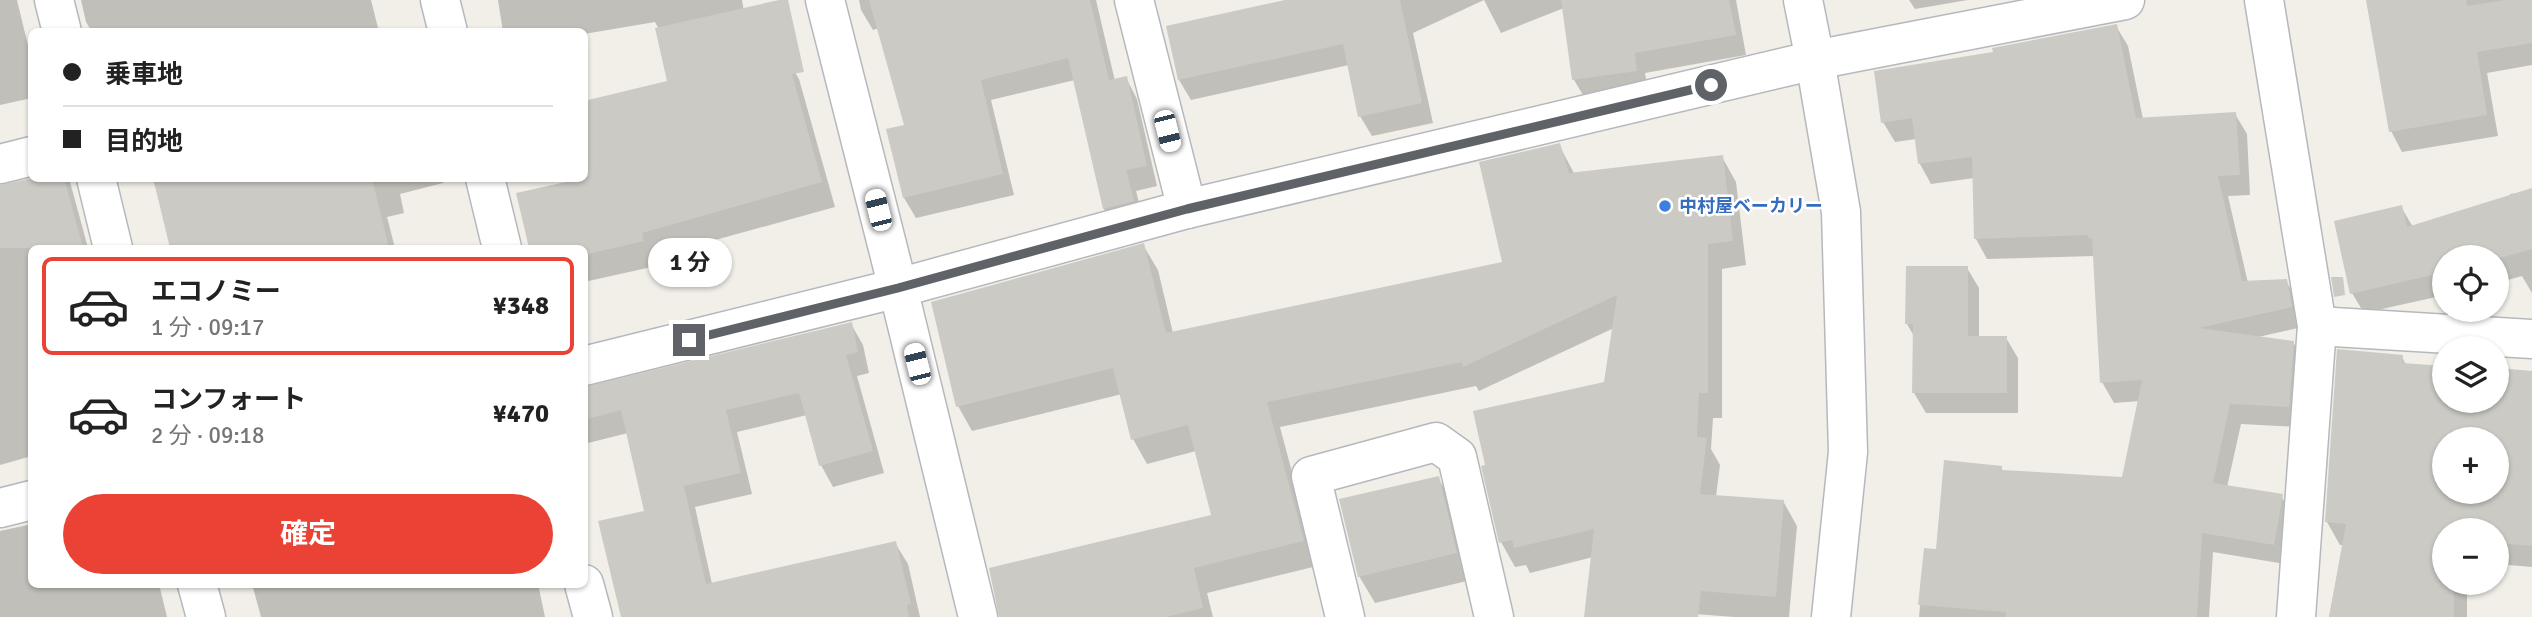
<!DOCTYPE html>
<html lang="ja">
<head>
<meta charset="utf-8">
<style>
  :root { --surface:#fff; --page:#f2f2f2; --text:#222; --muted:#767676; --line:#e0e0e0; --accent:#ea4335 }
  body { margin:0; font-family:Signika,"Noto Sans JP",sans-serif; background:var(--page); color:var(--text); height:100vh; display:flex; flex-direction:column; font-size:26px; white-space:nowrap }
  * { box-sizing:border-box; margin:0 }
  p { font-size:23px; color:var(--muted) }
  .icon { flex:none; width:38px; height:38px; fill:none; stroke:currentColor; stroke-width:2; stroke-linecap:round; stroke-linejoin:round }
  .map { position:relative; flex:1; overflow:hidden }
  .sheet { position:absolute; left:28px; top:245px; width:560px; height:343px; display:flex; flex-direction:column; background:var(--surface); border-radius:10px; box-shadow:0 2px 5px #0004 }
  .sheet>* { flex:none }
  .hud { position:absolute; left:28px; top:28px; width:560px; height:154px; border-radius:10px; box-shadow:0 2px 5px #0004; display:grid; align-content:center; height:154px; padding:0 35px; background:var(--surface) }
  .controls { position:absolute; left:2432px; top:245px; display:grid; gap:14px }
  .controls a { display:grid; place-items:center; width:77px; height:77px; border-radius:50%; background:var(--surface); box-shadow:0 2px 5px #0004; font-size:35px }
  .end { position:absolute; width:32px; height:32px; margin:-16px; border:9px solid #5f6368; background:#fff; box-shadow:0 0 0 4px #fff }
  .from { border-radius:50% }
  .bubble { position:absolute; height:49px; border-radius:24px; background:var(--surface); box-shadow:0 2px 5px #0004; font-size:23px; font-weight:700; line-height:49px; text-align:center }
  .car { position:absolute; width:21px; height:42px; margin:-21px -10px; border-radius:9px; box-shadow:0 0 5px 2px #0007; background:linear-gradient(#fff 24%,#345 0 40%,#fff 0 76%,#345 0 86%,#fff 0) }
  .hud b { display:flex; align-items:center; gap:24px; height:66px; font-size:26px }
  .hud b+b { border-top:2px solid var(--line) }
  .hud i { width:18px; height:18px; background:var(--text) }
  ul { padding:12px 0 0; list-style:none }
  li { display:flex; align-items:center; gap:21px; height:98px; margin:0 14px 10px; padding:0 21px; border:4px solid transparent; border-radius:10px }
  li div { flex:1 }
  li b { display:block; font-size:26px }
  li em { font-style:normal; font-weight:700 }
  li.current { border-color:var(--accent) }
  li>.icon { width:63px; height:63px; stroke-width:1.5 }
  .primary-button { display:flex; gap:14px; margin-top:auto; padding:14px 35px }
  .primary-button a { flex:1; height:80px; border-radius:42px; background:var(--accent); color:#fff; font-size:28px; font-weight:700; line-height:80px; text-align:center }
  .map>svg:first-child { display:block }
</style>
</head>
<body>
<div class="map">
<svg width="2532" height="617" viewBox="0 0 2532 617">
  <rect width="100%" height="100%" fill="#f1efe8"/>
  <g fill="#0003" fill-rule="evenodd">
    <polygon points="0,0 17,0 32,62 32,98 0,105"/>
    <polygon points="81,0 371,0 379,32 92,32 86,22"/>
    <polygon points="498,0 742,0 747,29 667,44 655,22 584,34 584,32 503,32"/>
    <polygon points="859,0 1096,0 1115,81 1126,78 1137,99 1157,186 1136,191 1144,221 1116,229 1104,209 1075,80 991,100 1014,195 916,218 904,198 906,126 879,28 873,30 861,10"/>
    <polygon points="1293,0 1736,0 1746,55 1645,73 1648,91 1586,100 1574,80 1564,8 1501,33 1484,0 1413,33 1433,123 1372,136 1360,116 1349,65 1191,100 1179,80 1168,28"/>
    <polygon points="1909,0 1968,0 1915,9"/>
    <polygon points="2367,0 2532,0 2532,65 2487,73 2498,136 2402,152 2391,131"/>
    <polygon points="2116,26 2128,46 2143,119 2235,114 2247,134 2250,195 2228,196 2248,283 2286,281 2298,301 2302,327 2258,337 2293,342 2305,363 2300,427 2241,424 2227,487 2281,496 2293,516 2285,564 2213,552 2209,617 1919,617 1925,550 1938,551 2001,468 2004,472 2123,479 2140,401 2114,403 2102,382 2095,256 1987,259 1976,239 1974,178 1931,184 1920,164 1916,139 1895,142 1883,122 1995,53"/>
    <polygon points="785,55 799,79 835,207 654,257 656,266 584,282 584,248 531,248 518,195 577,182 576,178 584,178"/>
    <polygon points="1559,145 1575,175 1722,157 1736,182 1746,265 1722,269 1722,418 1713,418 1711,449 1720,465 1716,496 1783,501 1797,526 1789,617 1734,617 1605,607 1593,557 1530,573 1526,565 1515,567 1501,542 1606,384 1614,328 1479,391 1476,386 1280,427 1317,566 1207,593 1213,617 1000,617 1213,516 1196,451 1147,464 1133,439 1122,394 972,431 958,406 1143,245 1158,270 1173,333 1504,264"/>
    <polygon points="39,178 69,178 88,248 32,248 32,456 0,465 0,187"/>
    <polygon points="155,178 442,178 443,183 400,194 404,213 387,217 395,248 172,248"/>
    <polygon points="2532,191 2532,293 2522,276 2497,283 2497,257 2445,257 2445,295 2364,313 2352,293 2401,207 2413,227 2511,197 2510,194"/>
    <polygon points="1967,268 1979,288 1979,338 2006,338 2018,358 2018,413 1926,413 1914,393 1914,336 1907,324"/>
    <polygon points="851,324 863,345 869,373 857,376 884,473 833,487 821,465 807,415 737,432 752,494 695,507 712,584 895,543 908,564 920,617 622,617 646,512 628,433 584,444 584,389"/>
    <path d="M2402 357 2406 365 2445 401H2497L2532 374V567L2497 564V530H2445V583H2467V617H2329L2343 545H2340L2327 522ZM2445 439H2497V492H2445Z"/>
    <polygon points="1438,478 1454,505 1471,580 1375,603 1359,576"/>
    <polygon points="32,524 32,584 159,584 167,617 0,617 0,531"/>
    <polygon points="252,584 538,584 545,617 261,617"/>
  </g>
  <g fill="#cccac5" fill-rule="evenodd">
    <polygon points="779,0 788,0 804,72 792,74 822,182 642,233 644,241 584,255 584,248 529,248 516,193 584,178 584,101 667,81 655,28"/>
    <polygon points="869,0 1090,0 1109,80 1127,76 1147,166 1126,170 1134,201 1103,209 1068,58 981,80 1003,174 903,198 886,129 904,125"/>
    <polygon points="1285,0 1400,0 1422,103 1358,117 1343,44 1178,80 1166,26"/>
    <polygon points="1561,0 1729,0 1736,35 1635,53 1637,71 1572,80"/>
    <polygon points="2366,0 2466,0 2467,6 2505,0 2532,0 2532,43 2477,52 2487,115 2389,132"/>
    <polygon points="2117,24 2136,118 2236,112 2240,175 2218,176 2242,281 2287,279 2292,307 2199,328 2294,341 2289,407 2230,404 2213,483 2283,494 2274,545 2202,533 2197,617 2006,617 2006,612 1918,605 1924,548 1936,549 1944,460 2002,466 2002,470 2122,477 2142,380 2100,383 2092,238 2089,239 2088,235 1974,239 1972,157 1918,164 1912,118 1881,123 1874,71 1993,52 1992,48"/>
    <polygon points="1560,143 1569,173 1723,155 1733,241 1708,244 1708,393 1699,393 1697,437 1707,438 1700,494 1784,500 1776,597 1701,591 1698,617 1584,617 1594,529 1514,548 1512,540 1499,543 1481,466 1485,465 1473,411 1604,382 1617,295 1463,367 1462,362 1267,402 1304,541 1194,568 1203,608 1166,617 999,617 989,568 1211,515 1188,425 1131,440 1113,368 956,407 931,302 1144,243 1166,333 1502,262 1479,162"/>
    <polygon points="32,178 64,178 83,248 0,248 0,185"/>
    <polygon points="153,178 372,178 389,248 170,248"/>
    <polygon points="2532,188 2532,249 2497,259 2497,257 2445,257 2445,275 2434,279 2432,275 2350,294 2334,221 2402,205 2407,227"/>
    <polygon points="1906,266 1968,266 1968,336 2007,336 2007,393 1912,393 1913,324 1905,324"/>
    <polygon points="2331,277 2343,277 2345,295 2334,297"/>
    <polygon points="852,322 858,352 846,355 873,451 819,466 799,393 726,410 741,473 684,486 706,584 896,541 911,604 907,605 909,617 621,617 598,521 644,511 621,410 584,420 584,387"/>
    <path d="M2337 349 2403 355 2402 363 2445 366V401H2497V368L2532 371V546L2497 543V530H2445V583H2454V617H2329L2346 524 2325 522ZM2445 439H2497V492H2445Z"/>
    <polygon points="1439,476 1457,553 1358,577 1339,499"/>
  </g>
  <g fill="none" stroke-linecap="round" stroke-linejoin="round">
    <defs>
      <g id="minor">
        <polyline points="54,0 62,32"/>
        <polyline points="440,0 448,32"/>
        <polyline points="825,0 898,288 978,617"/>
        <polyline points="1134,0 1187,209"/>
        <polyline points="1803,0 1815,60 1841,212 1848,452 1831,617"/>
        <polyline points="2264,0 2317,326 2296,617"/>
        <polyline points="0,164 32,156"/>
        <polyline points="96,178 113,248"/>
        <polyline points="485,178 502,248"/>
        <polyline points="2317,326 2532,339"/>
        <polyline points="584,366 898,288 1187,209 1815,60 2125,0"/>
        <polyline points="0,508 32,500"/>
        <polyline points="197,584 206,617"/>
        <polyline points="584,584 593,617"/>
        <polyline points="1345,617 1311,476 1436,442 1457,457 1494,617"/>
      </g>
    </defs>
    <use href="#minor" stroke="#b5b8bc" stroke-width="41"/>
    <use href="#minor" stroke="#fff" stroke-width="38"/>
  </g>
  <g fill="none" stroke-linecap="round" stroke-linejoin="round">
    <polyline stroke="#5f6368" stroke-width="9" points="689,340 898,288 1187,209 1711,85"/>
  </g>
  <circle fill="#3f7fe0" stroke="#fff" stroke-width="2.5" cx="1665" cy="206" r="7"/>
  <g text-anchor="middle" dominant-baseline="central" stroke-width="5" stroke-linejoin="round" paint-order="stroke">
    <g font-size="18" font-weight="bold" fill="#366cbe" stroke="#fff" text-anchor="start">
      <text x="1679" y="206">中村屋ベーカリー</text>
    </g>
  </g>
</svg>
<div class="controls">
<a><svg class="icon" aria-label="locate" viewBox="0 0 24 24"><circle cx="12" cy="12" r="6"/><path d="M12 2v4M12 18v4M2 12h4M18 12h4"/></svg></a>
<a><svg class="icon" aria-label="layers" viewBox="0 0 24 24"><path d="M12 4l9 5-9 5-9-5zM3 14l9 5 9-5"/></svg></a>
<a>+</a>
<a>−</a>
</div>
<i class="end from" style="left:1711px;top:85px"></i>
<i class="end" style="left:689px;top:340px"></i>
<div class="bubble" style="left:648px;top:238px;width:84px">1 分</div>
<i class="car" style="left:1167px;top:131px;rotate:166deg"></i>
<i class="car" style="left:878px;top:210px;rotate:346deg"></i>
<i class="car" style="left:917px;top:364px;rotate:346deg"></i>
<div class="hud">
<b><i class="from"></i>乗車地</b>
<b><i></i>目的地</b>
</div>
<section class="sheet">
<ul>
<li class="current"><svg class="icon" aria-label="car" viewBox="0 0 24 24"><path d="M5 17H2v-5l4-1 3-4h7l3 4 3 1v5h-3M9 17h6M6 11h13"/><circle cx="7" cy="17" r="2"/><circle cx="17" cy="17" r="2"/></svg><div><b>エコノミー</b><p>1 分 · 09:17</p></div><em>¥348</em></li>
<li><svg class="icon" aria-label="car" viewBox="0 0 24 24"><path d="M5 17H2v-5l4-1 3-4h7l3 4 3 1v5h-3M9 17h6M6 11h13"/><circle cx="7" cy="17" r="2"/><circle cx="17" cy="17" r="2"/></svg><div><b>コンフォート</b><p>2 分 · 09:18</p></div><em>¥470</em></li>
</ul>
<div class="primary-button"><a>確定</a></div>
</section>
</div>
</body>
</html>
